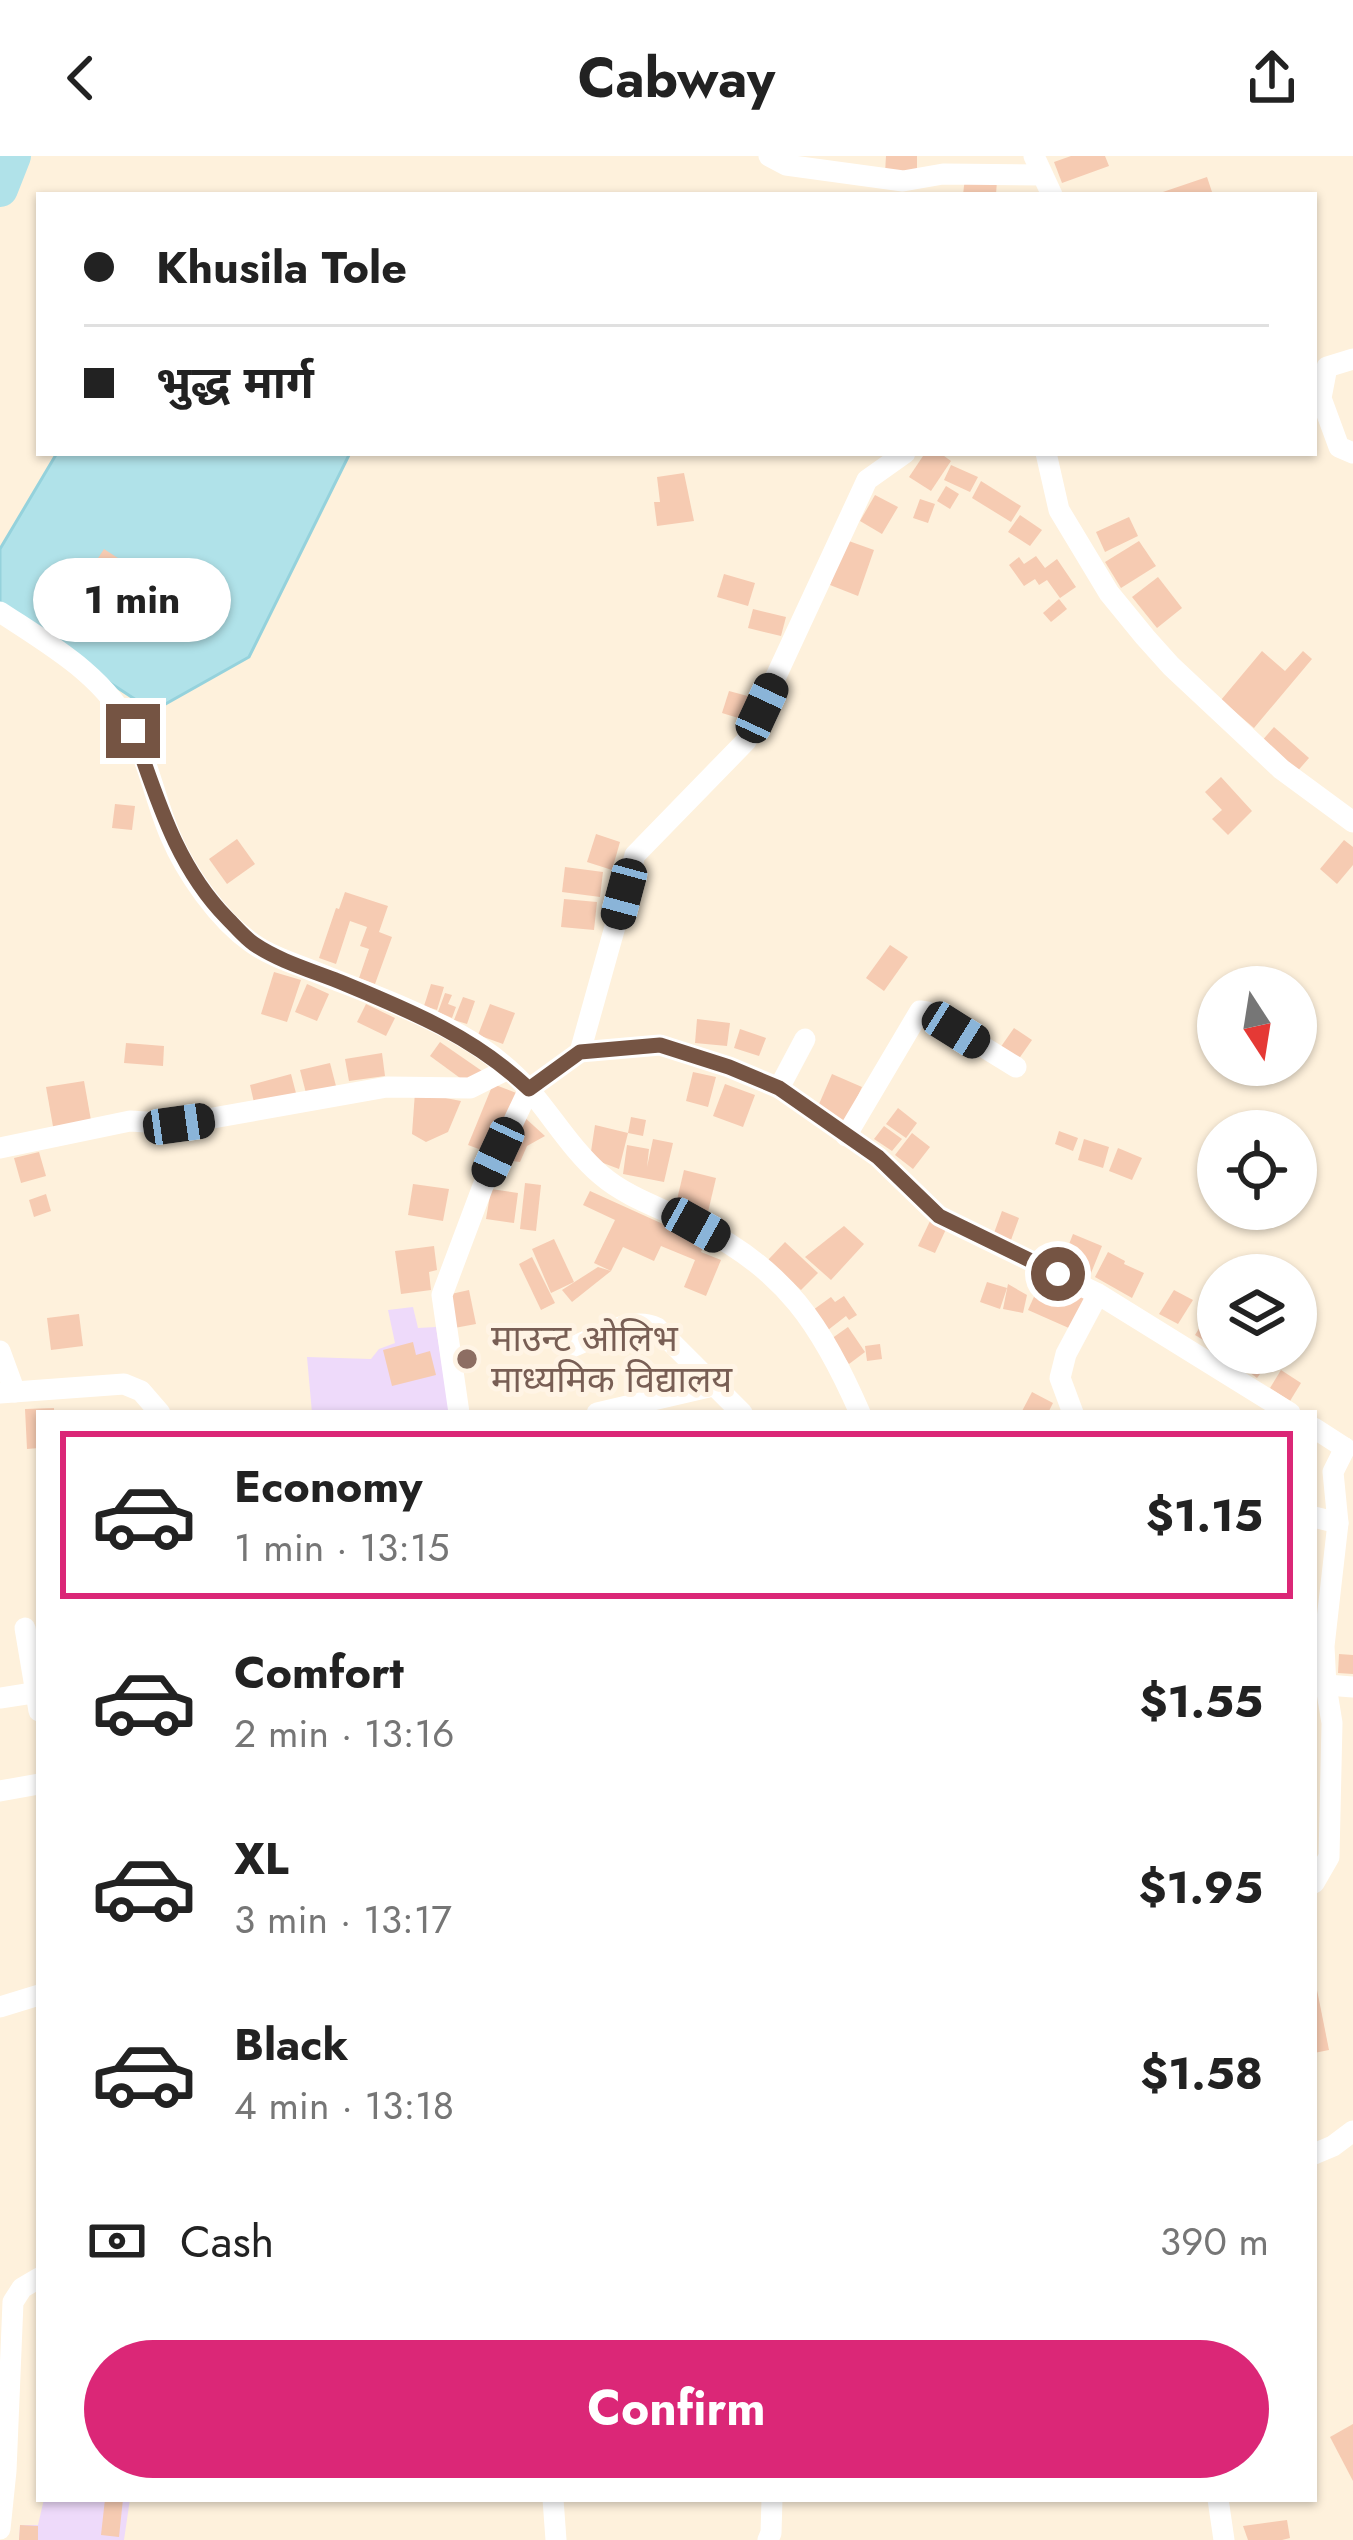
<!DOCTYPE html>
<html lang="en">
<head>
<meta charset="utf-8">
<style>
  :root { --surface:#fff; --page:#f2f2f2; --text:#222; --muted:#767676; --line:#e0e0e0; --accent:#db2777 }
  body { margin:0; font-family:Jost,"Noto Sans Devanagari",sans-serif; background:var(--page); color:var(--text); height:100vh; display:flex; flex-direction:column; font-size:45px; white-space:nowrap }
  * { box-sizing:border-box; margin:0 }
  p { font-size:39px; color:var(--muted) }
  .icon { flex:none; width:66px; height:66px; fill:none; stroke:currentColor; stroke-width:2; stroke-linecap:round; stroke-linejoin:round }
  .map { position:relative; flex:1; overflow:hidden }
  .side { position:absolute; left:36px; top:1254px; width:1281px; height:1092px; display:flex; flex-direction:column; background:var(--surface); border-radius:0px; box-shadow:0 3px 9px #0004 }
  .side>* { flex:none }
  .hud { position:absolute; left:36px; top:36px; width:1281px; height:264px; border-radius:0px; box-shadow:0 3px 9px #0004; display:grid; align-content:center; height:264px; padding:0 48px; background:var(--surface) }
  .needle { width:78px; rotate:168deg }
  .fabs { position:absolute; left:1197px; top:810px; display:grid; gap:24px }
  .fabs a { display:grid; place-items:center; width:120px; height:120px; border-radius:50%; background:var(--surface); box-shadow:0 3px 9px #0004; font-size:60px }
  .end { position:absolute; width:54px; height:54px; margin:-27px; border:15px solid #755443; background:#fff; box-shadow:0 0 0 6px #fff }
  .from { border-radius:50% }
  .bubble { position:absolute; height:84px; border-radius:42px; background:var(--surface); box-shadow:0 3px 9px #0004; font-size:39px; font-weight:700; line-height:84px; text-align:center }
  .car { position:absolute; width:36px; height:72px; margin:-36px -18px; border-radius:15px; box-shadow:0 0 9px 3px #0007; background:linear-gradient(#222 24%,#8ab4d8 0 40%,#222 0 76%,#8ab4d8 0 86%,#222 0) }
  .hud b { display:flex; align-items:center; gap:42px; height:114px; font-size:45px }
  .hud b+b { border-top:3px solid var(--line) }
  .hud i { width:30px; height:30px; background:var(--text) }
  ul { padding:21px 0 0; list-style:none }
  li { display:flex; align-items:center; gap:36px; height:168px; margin:0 24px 18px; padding:0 24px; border:6px solid transparent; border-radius:0px }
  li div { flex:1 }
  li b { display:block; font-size:45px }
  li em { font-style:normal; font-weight:700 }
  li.selected { border-color:var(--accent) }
  li>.icon { width:108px; height:108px; stroke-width:1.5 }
  .pay { display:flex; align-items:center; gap:30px; height:132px; padding:0 48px; font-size:45px }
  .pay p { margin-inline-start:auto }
  .cta { display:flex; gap:24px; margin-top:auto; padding:24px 48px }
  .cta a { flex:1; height:138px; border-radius:72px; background:var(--accent); color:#fff; font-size:48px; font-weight:700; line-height:138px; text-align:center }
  header { display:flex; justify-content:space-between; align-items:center; height:156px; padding:0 48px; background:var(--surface); font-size:54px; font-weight:700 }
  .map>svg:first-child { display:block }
</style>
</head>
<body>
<header><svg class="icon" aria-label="back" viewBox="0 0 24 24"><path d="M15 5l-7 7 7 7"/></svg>Cabway<svg class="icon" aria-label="share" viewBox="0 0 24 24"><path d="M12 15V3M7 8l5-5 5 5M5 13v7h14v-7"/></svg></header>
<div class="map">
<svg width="1353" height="2384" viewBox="0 0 1353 2384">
  <rect width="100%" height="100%" fill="#fef1dc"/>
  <g fill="#eedafa">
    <polygon points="413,1151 418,1172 436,1171 449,1254 425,1257 312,1257 307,1201 371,1203 379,1193 395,1187 388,1154"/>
    <polygon points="44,2343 130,2343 124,2384 19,2384 20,2369 38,2369"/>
  </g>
  <polygon fill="#b0e2e9" stroke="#95d2dc" stroke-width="3" points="57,297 350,297 249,501 153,555 0,455 0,393"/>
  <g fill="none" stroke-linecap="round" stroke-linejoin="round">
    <polyline stroke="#b0e2e9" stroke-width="36" points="0,33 13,0"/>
  </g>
  <g fill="#f6cbb2">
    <polygon points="886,0 917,0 917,20 885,17"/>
    <polygon points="1071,0 1105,0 1109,10 1062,27 1054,6"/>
    <polygon points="965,21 997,24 996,39 963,39"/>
    <polygon points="1207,21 1213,39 1157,39 1157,38"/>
    <polygon points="925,297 940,297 951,305 931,335 909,321"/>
    <polygon points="951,309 978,321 970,336 944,324"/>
    <polygon points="684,317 694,365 657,370 654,346 660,346 657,321"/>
    <polygon points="981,325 1021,350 1011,366 972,342"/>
    <polygon points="946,330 959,338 950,353 937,345"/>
    <polygon points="875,339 898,351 882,378 860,365"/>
    <polygon points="920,343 935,348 928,367 913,362"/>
    <polygon points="1020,359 1042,374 1030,390 1008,376"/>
    <polygon points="1129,361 1138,380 1105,396 1096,376"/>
    <polygon points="846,384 874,394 858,440 830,429"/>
    <polygon points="1139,385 1156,410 1121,432 1105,406"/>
    <polygon points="104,393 124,406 73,484 53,471"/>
    <polygon points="1036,400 1045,412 1057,403 1076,431 1060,442 1047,424 1039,429 1035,423 1024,430 1009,409 1019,401 1024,408"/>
    <polygon points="724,418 755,427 748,450 717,441"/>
    <polygon points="1158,421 1182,452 1157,472 1132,441"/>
    <polygon points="1059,443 1067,453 1051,466 1043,457"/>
    <polygon points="753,453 786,461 781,480 748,472"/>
    <polygon points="1262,495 1285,515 1303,495 1312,503 1254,572 1221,544"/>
    <polygon points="729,535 755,542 748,565 722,557"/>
    <polygon points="1274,571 1309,602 1295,618 1260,587"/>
    <polygon points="1221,621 1252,655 1228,679 1212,663 1222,654 1205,636"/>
    <polygon points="115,648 135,650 132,674 112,672"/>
    <polygon points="596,678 620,686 612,714 587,706"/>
    <polygon points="237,683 255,708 227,728 209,703"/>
    <polygon points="1344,684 1353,691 1353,709 1337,728 1320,713"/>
    <polygon points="565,711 603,716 600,741 562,736"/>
    <polygon points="345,736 388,750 379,776 392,781 375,828 359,822 369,793 360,790 367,771 350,765 336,808 319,802 336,752 339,753"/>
    <polygon points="564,743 597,746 594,774 561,771"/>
    <polygon points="890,789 908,801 884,835 866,822"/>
    <polygon points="274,816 301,824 287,866 261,858"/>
    <polygon points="307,828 329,838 317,865 295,856"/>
    <polygon points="431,828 444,831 437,854 424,850"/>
    <polygon points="445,837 452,839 448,848 456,851 452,862 438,856"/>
    <polygon points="463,841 475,845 467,868 454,864"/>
    <polygon points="366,848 395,862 386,880 357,866"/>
    <polygon points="490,848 515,857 503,888 478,879"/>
    <polygon points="697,863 730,867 727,890 695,887"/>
    <polygon points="1014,872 1032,884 1018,904 1000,892"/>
    <polygon points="740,873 766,882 759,900 734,892"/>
    <polygon points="440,886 482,915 471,930 430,900"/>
    <polygon points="126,887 164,890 163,910 124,907"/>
    <polygon points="382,897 385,920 349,925 345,903"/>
    <polygon points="330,907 336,930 306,937 300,914"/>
    <polygon points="693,916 716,921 708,951 686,945"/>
    <polygon points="291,918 297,941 255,951 250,929"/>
    <polygon points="832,918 862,931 845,968 816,955"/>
    <polygon points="84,925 92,970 54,976 46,931"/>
    <polygon points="493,928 519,938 495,999 468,989"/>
    <polygon points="725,928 755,939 743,971 713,960"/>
    <polygon points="415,936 461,945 448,976 426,986 412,978"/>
    <polygon points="898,952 917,967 906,982 886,968"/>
    <polygon points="1265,958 1283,967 1279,975 1256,975"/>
    <polygon points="523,960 545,980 527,990 520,1006 504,1004"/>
    <polygon points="631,961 646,964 643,980 628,977 619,1013 590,1002 595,969 628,977"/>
    <polygon points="884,970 902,983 892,995 874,983"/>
    <polygon points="1059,975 1078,982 1073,995 1055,988"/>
    <polygon points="912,977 930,991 913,1013 895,999"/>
    <polygon points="653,983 673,987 664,1026 623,1018 627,989 649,993 647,1011"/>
    <polygon points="1084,983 1109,991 1103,1012 1078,1004"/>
    <polygon points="1118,992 1142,1002 1132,1024 1109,1015"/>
    <polygon points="39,996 46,1020 21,1027 14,1002"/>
    <polygon points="684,1014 716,1022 708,1056 676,1048"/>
    <polygon points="525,1027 541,1029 536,1075 520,1073"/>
    <polygon points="413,1028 449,1033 443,1065 408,1059"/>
    <polygon points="491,1033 518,1037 514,1067 486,1063"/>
    <polygon points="590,1035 705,1087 701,1096 721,1104 706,1140 684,1131 695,1104 661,1090 654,1105 623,1091 611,1115 594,1107 615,1064 583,1049"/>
    <polygon points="46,1038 51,1055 34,1061 29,1044"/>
    <polygon points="1002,1055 1019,1062 1011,1084 994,1077"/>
    <polygon points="931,1063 947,1071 935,1097 918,1090"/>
    <polygon points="844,1070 864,1088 831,1124 805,1101"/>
    <polygon points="1073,1078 1102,1090 1089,1122 1060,1111"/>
    <polygon points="554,1083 574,1126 551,1137 532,1093"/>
    <polygon points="785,1086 818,1117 801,1134 768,1104"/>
    <polygon points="434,1090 437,1114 429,1116 431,1134 401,1138 395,1095"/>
    <polygon points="1108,1096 1125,1105 1124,1108 1144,1117 1132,1142 1095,1121"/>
    <polygon points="532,1101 555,1147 541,1154 519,1108"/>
    <polygon points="598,1111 611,1115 572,1146 562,1134"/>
    <polygon points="1042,1123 1085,1142 1071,1173 1028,1154"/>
    <polygon points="987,1126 1007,1132 1000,1153 980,1146"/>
    <polygon points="1008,1128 1027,1139 1023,1157 1003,1153"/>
    <polygon points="469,1134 476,1168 449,1173 442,1140"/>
    <polygon points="1174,1134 1193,1144 1178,1168 1159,1158"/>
    <polygon points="844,1140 857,1159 849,1164 846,1160 828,1174 813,1154 831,1141 835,1146"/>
    <polygon points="1218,1142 1218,1193 1195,1179"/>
    <polygon points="79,1158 83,1190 51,1194 47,1162"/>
    <polygon points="848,1171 865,1196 849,1208 831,1183"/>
    <polygon points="413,1186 416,1199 430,1195 436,1219 392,1230 383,1194"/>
    <polygon points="880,1188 882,1203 867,1205 865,1190"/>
    <polygon points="1223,1197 1276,1197 1257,1222"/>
    <polygon points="1281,1214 1301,1227 1290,1245 1270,1232"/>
    <polygon points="1032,1236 1053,1247 1048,1257 1021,1257"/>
    <polygon points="54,1252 54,1257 39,1257 39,1292 27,1293 25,1253"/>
    <polygon points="1339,1498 1353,1499 1353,1518 1338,1517"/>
    <polygon points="1314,1829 1316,1829 1329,1894 1314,1897"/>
    <polygon points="1353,2268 1353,2325 1330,2281"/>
    <polygon points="105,2343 123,2343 119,2381 101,2379"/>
    <polygon points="1287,2364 1290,2382 1282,2384 1248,2384 1243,2370"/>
    <polygon points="20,2369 38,2370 38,2384 19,2384"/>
  </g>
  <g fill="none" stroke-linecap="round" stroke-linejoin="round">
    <g stroke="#fff" stroke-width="21">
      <polyline points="769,0 786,9 903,25 943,18 1042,19"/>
      <polyline points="1034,0 1052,39"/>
      <polyline points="1353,203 1327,211 1321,242 1339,291 1353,297"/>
      <polyline points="1046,297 1059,354 1109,437 1145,481 1171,510 1281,613 1353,666"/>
      <path d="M0 456C50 489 106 520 133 576 149 609 156 646 170 679 186 717 218 763 252 787 272 801 296 808 318 817 365 836 416 854 460 879 485 893 512 914 531 936 554 963 573 995 601 1019 629 1043 665 1053 697 1070 785 1113 822 1170 860 1257"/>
      <polyline points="580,896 660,889 729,911 779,932 878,1001 939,1060 1098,1138 1290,1257"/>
      <polyline points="779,932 805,883"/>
      <polyline points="846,980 920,855 927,856 1016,911"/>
      <polyline points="0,992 130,965 179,968 387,931 470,932 508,913"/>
      <path d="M572 1191C597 1181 631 1159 657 1172L742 1257"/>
      <polyline points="0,1195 15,1236"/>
      <polyline points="0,1237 124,1228 141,1235 160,1257"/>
      <polyline points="459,1257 442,1139 483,1030 529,933 580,896 635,699 746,585 867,324 905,297"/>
      <polyline points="597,1257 713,1230"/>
      <polyline points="1073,1257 1060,1222 1066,1198 1098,1138"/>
      <polyline points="1314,1272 1345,1292"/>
      <polyline points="1314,1361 1338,1367"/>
      <polyline points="25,1472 39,1555"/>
      <polyline points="1314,1528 1353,1531"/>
      <polyline points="0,1542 39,1536"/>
      <polyline points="0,1635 39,1628"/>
      <polyline points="1314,1727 1329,1701 1332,1567 1326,1530 1324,1490 1338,1367 1333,1316 1345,1292"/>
      <polyline points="0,1851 39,1839"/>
      <polyline points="1314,1998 1333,1990 1353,1975"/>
      <polyline points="553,2343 556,2384"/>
      <polyline points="1218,2343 1224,2384"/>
      <polyline points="0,2373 6,2315 13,2146 22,2132 39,2122"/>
      <polyline points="768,2384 771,2377 772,2343"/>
    </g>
  </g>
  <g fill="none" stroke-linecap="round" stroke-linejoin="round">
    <path stroke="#755443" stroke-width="15" d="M133 575C157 642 176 710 227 762 236 771 244 781 254 788 279 805 310 814 338 825 408 854 473 880 529 933L580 896 660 889 729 911 779 932 878 1001 939 1060 1058 1118"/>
  </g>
  <circle fill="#8d6e63" stroke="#fff4e5" stroke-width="4.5" cx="467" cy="1203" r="12"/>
  <g text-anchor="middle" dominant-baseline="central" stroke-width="10" stroke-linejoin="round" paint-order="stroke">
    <g font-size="36" fill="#785e54" stroke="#fff4e5" text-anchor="start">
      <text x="491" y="1182">माउन्ट ओलिभ<tspan x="491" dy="41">माध्यमिक विद्यालय</tspan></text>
    </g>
  </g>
</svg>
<div class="fabs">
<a><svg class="needle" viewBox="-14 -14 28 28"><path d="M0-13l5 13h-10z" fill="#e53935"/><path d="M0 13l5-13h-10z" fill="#767676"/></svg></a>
<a><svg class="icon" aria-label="locate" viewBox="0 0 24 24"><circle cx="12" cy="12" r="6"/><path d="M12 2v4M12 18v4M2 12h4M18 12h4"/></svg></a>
<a><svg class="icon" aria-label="layers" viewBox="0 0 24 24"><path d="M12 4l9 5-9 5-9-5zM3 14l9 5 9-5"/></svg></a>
</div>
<i class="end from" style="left:1058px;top:1118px"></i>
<i class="end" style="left:133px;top:575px"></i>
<div class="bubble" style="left:33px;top:402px;width:198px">1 min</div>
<i class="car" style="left:762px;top:552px;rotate:25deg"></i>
<i class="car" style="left:624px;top:738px;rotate:195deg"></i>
<i class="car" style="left:956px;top:874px;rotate:122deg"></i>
<i class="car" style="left:179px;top:968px;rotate:82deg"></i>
<i class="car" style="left:498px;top:996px;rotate:205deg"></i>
<i class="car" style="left:696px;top:1069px;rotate:119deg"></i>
<div class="hud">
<b><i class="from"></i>Khusila Tole</b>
<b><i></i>भुद्ध मार्ग</b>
</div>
<section class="side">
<ul>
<li class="selected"><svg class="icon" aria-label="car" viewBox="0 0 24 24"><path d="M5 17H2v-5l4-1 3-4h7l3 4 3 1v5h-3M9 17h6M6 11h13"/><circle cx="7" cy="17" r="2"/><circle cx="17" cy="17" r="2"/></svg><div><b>Economy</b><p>1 min · 13:15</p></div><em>$1.15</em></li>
<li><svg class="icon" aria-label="car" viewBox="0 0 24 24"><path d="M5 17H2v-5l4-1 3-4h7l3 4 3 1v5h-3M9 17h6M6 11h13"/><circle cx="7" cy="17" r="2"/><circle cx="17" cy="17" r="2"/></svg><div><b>Comfort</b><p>2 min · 13:16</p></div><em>$1.55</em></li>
<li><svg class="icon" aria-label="car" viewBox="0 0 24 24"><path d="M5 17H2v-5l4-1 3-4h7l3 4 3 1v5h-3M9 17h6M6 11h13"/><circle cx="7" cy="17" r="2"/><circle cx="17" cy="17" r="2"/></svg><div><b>XL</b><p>3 min · 13:17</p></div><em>$1.95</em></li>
<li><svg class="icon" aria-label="car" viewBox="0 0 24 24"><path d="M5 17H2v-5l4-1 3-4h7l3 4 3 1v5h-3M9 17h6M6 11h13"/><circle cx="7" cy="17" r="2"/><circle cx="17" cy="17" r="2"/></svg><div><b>Black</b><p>4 min · 13:18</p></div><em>$1.58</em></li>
</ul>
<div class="pay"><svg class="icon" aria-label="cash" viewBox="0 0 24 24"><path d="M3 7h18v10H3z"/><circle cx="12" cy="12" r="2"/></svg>Cash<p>390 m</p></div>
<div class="cta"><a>Confirm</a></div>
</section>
</div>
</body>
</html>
